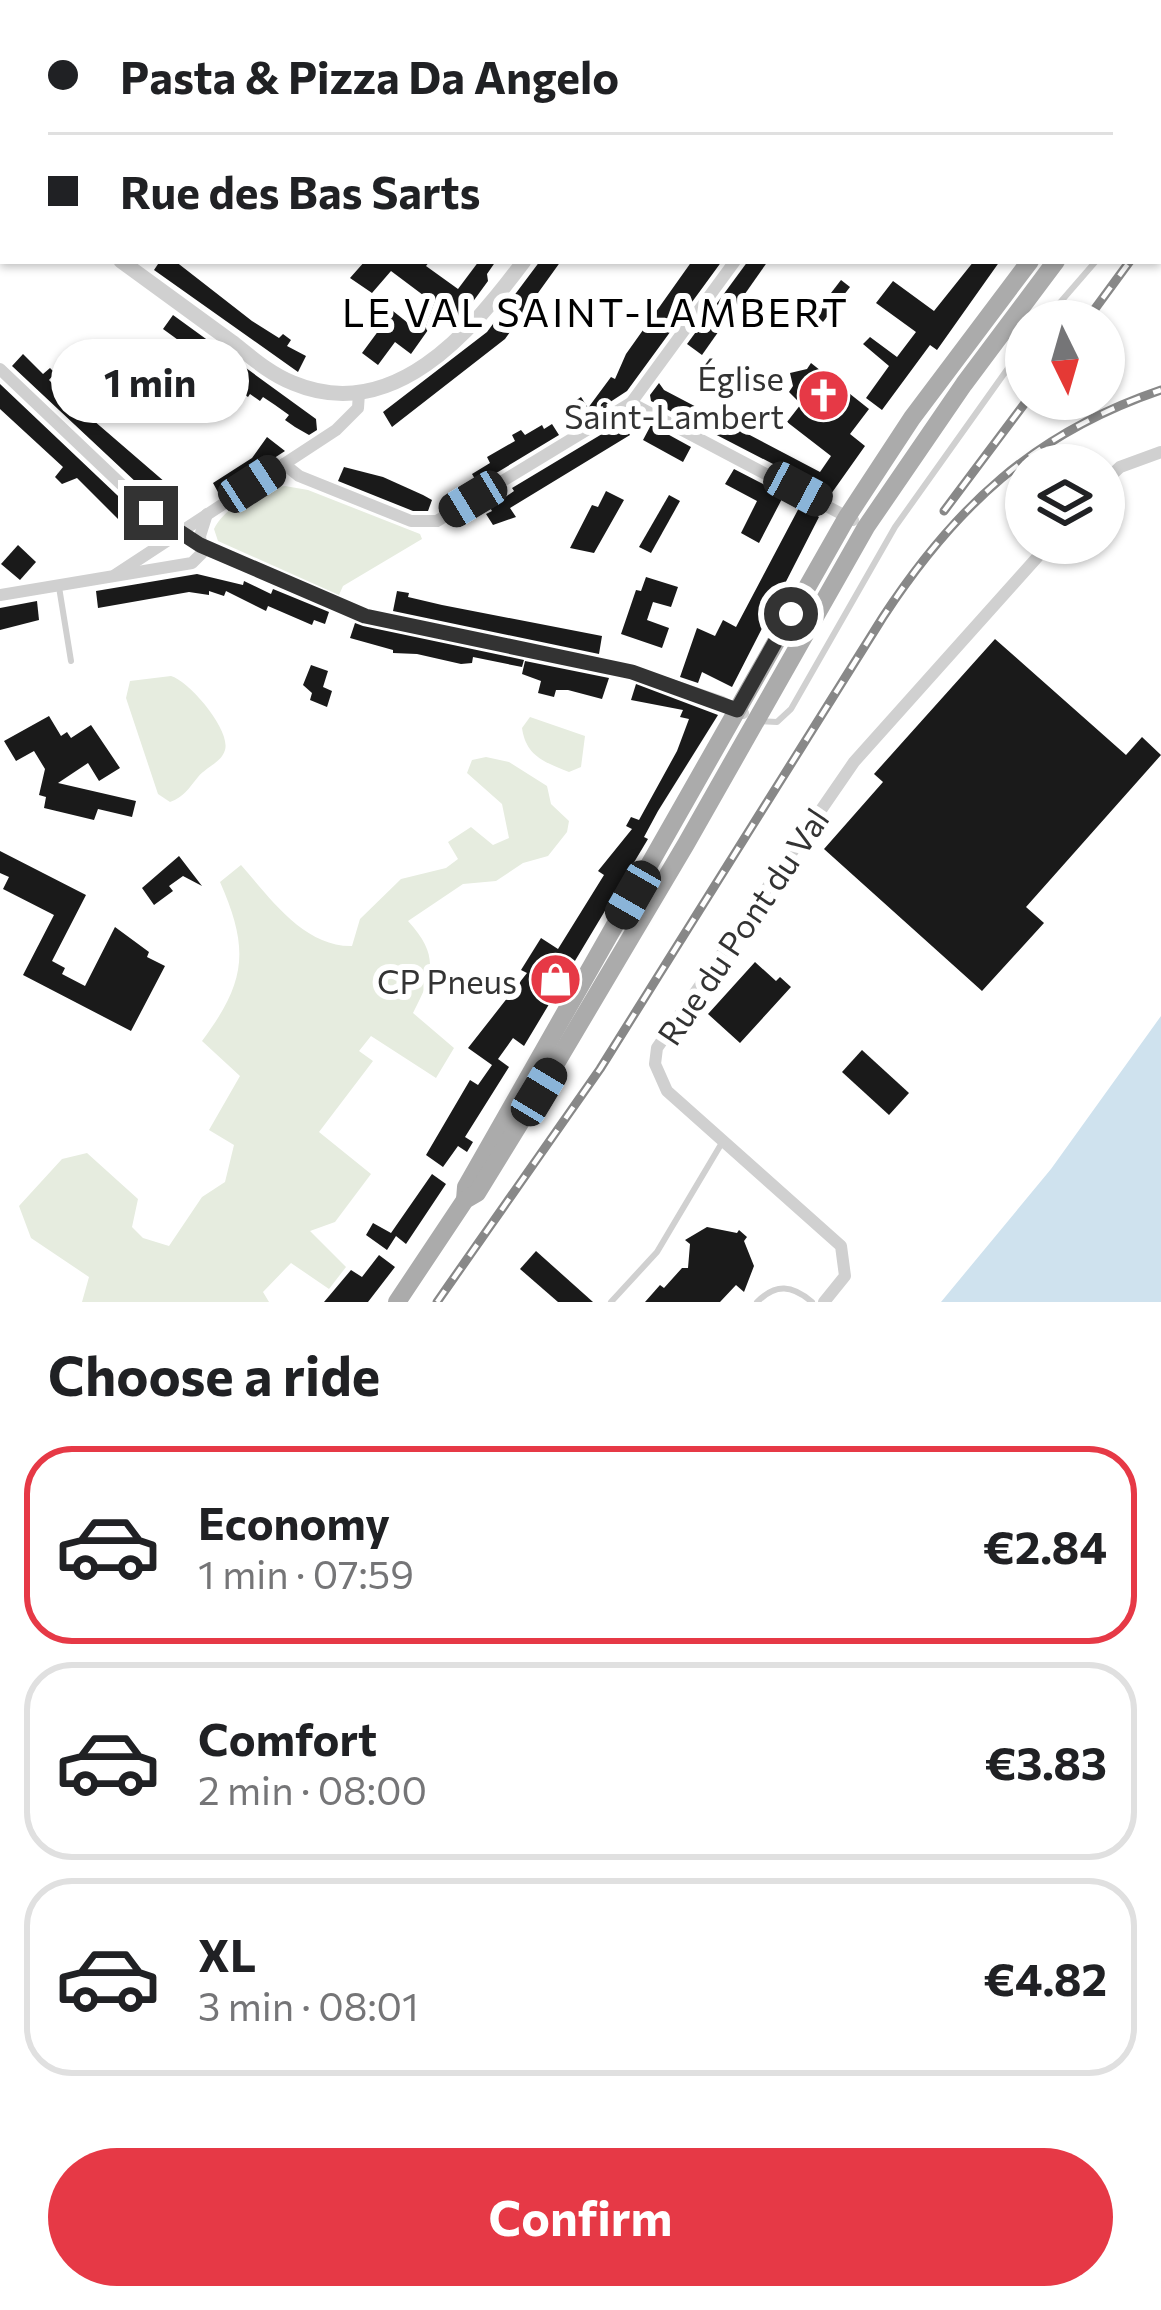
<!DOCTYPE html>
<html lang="en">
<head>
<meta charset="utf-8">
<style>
  :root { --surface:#fff; --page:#f2f2f2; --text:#202124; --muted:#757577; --line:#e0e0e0; --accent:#e63946 }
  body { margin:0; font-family:Commissioner,sans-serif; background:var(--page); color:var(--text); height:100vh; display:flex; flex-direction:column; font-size:45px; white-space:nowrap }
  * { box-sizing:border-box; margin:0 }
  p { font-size:39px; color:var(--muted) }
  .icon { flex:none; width:66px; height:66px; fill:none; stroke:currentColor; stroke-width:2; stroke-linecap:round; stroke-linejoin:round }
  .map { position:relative; height:1302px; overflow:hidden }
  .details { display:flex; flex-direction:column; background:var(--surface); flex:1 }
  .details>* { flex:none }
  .hud { position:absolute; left:0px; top:0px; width:1161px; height:264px; box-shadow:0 3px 9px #0004; display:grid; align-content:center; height:264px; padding:0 48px; background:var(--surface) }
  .needle { width:78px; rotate:175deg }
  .buttons { position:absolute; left:1005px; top:300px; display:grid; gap:24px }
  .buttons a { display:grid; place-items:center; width:120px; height:120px; border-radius:50%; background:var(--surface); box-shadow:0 3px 9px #0004; font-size:60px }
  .end { position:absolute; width:54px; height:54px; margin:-27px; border:15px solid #333; background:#fff; box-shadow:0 0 0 6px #fff }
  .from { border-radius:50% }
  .bubble { position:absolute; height:84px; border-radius:42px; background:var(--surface); box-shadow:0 3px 9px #0004; font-size:39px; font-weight:700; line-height:84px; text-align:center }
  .car { position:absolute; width:36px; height:72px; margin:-36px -18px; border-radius:15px; box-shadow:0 0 9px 3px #0007; background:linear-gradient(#222 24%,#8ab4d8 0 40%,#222 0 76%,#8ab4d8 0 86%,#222 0) }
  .hud b { display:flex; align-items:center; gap:42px; height:114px; font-size:45px }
  .hud b+b { border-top:3px solid var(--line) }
  .hud i { width:30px; height:30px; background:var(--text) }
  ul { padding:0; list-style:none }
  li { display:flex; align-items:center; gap:36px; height:198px; margin:0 24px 18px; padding:0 24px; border:6px solid var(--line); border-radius:48px }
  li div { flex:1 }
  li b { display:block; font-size:45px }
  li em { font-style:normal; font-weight:700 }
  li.active { border-color:var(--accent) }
  li>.icon { width:108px; height:108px; stroke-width:1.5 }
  h2 { padding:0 48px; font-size:54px; line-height:144px }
  .action { display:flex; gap:24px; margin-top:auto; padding:24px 48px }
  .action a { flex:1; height:138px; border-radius:72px; background:var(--accent); color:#fff; font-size:48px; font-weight:700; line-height:138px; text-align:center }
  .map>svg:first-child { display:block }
</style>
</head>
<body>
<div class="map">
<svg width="1161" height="1302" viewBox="0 0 1161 1302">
  <rect width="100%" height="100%" fill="#fff"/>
  <g fill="#e6ecdf">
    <path d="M285 486 308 490 420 534 422 539 343 586 339 595 218 541 214 529C224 507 261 488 285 486Z"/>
    <path d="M171 676C189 681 231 730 225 750 221 763 206 767 198 777 189 788 184 797 170 802L158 794 126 698 130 681Z"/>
    <path d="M530 717 585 736 581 767 569 772C544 762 526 756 522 728Z"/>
    <path d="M486 757 509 762 547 786 551 804 569 821 567 832 548 856 523 863 496 881 463 884 408 921C440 956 433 974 413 1013L454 1048 436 1078 371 1036 359 1051 373 1061 319 1132 371 1174 335 1222 310 1231 346 1267 329 1289 291 1263 263 1292 269 1302H82L89 1277 31 1238 19 1206 62 1159 87 1153 138 1199 132 1227 143 1238 169 1246 202 1197 225 1182 234 1145 209 1130 240 1076 202 1041C246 982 250 950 220 882L241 865C270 898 304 947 352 946L360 919 401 879 446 868 458 859 448 842 471 827 493 845 509 838 502 804 467 773 472 760Z"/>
  </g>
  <polygon fill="#cfe2ee" points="1161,1016 1161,1302 941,1302 1051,1169"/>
  <g fill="#1a1a1a">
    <polygon points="160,261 175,261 252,321 279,338 283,334 291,340 287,346 306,356 298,372 154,270"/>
    <polygon points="365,261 430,261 426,266 458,289 479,261 496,261 487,274 488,281 461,318 445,306 411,354 395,342 378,365 362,353 393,311 408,323 427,298 391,271 372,293 350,278"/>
    <polygon points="540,261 561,261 505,339 392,427 383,412 487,332"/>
    <polygon points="692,261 722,261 627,391 578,423 581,418 572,403 581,397 588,408 611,377 615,379 626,354"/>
    <polygon points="748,261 768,261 702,355 687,344"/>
    <polygon points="974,261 1000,261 937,350 930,345 882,410 866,398 889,366 863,344 870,337 897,357 916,332 876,303 893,281 934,311"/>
    <polygon points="841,280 850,287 823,322 814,315"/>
    <polygon points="173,315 316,419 317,430 309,435 295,427 285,420 289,415 275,405 263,397 260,401 250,394 248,397 223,379 225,374 163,329"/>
    <polygon points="23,354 43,374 50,368 55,373 49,380 64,395 173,489 171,492 181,501 169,513 12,366"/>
    <polygon points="811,363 869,409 850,434 865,446 831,494 651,401 650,395 659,383 664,390 820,472 831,456 787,422 801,404 789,392 793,386 790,373 807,369"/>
    <polygon points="0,384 136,513 124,525 77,478 62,484 55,477 63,467 0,409"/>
    <polygon points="622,422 630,435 510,508 516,517 493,525 486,514 492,511 488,504 498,502 514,491 512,488"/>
    <polygon points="552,424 559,435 478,484 472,474 490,463 487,457 515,441 512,435 521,430 525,435 542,425 544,429"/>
    <polygon points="651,425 691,447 683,462 643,440"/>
    <polygon points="267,437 285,451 219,494 213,483 252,458"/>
    <polygon points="344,467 383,477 423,495 432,500 428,511 413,511 338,481"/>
    <polygon points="734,469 784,495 759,543 741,533 757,501 725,484"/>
    <polygon points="606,491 624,500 594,553 570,548 592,505 598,507"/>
    <polygon points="669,495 680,501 651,553 639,547"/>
    <polygon points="801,504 819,517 732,687 702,672 698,683 680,677 697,628 715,636 723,620 736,627"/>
    <polygon points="18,545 36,562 20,580 1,564"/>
    <polygon points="197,574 243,585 244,581 271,594 273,589 329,612 325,624 314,620 312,625 268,606 266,611 226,591 224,596 209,591 209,595 189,592 98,608 96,591"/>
    <polygon points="646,577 678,587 671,607 653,602 647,620 669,628 662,648 621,634 636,590 641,591"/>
    <polygon points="397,591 409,593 408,597 442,605 602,636 599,654 393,611"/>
    <polygon points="37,601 39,620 0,630 0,608"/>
    <polygon points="355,623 363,626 524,660 522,667 473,657 472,663 461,664 417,654 393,653 393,650 350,638"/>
    <polygon points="995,639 1126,755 1142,737 1161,755 1026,907 1044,923 982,991 824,849 883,782 874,774"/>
    <polygon points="525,661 609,678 602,699 568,690 556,690 554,697 538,693 541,681 522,674"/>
    <polygon points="311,665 328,671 323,687 332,691 327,707 310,700 312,693 303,685"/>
    <polygon points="636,684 718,715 658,811 644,837 648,839 524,1046 513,1038 498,1059 509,1067 465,1137 473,1142 467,1152 458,1146 443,1167 426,1155 470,1080 478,1085 492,1065 468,1048 527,973 521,970 541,938 558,949 604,875 598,871 632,829 626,826 631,817 639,820 677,751 689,719 680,717 683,710 631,700"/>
    <polygon points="49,716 61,736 67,732 71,738 91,725 120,768 99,781 88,763 58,783 136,801 132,817 98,809 94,820 44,808 46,797 39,795 45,769 34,751 16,761 4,741"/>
    <polygon points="0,851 86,895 52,961 65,968 62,974 85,986 115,927 149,952 147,957 165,966 131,1031 23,975 54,915 3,889 9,877 0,873"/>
    <polygon points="179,856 202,886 183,876 169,886 173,891 154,905 142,888"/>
    <polygon points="755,962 776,981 780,977 791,987 740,1043 708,1014"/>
    <polygon points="862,1050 909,1093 889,1115 842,1072"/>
    <polygon points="432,1174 446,1184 406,1244 396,1236 387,1250 366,1235 373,1223 391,1233"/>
    <polygon points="707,1227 737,1233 739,1230 747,1237 744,1241 754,1266 744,1292 736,1285 720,1302 645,1302 660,1285 664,1288 682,1268 688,1268 690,1244 685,1240"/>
    <polygon points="536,1251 593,1302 558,1302 520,1269"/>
    <polygon points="379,1255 395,1267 368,1302 324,1302 351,1270 362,1277"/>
  </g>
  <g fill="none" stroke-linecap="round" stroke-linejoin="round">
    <g stroke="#d0d0d0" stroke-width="6">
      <polyline points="55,3 63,0"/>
      <polyline points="0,15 3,14"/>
      <polyline points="1044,321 1096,261"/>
      <polyline points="59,587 71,661"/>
      <polyline points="759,721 777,722 791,709 895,527 1026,343"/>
      <polyline points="611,1302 657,1252 723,1141"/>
      <path d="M757 1302C776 1283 792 1285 812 1302"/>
    </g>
    <g stroke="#d0d0d0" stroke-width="12">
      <polyline points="181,0 182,3"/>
      <polyline points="532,3 534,0"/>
      <polyline points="0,369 163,524 223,556 365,616 632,672 722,702 743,713"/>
      <polyline points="631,403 853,520"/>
      <polyline points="284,464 299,476 411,521 437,521 631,403 735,261"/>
      <polyline points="1104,482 1120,467 1161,452"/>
      <polyline points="115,575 336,430 358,408 359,393"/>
      <polyline points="0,595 192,563 202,553 200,536 207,514"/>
      <polyline points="824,1302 845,1276 841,1246 667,1091 655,1064 657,1048 854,762 1050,543"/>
    </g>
    <g stroke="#d0d0d0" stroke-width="15">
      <polyline points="809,0 814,3"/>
      <polyline points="719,3 721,0"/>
      <polyline points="0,75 3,83"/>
      <path d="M121 261C158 288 195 315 232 342 251 357 270 374 293 383 393 425 471 332 524 261"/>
    </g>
    <g stroke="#ababab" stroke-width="18">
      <polyline points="1158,90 1161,87"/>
      <polyline points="1158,125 1161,121"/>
      <polyline points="465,1200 466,1187 847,517 912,418 1030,261"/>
      <polyline points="397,1302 465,1200 477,1193 539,1092 686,844 866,527 964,384 1056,261"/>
    </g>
    <defs>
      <g id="rail">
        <polyline points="1158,222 1161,217"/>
        <polyline points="1086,321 1130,261"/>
        <polyline points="944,511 1028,399"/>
        <path d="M437 1302 600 1069 883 617C955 507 1034 433 1161 390"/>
      </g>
    </defs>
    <use href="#rail" stroke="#888" stroke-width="9"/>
    <use href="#rail" stroke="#fff" stroke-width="4.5" stroke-dasharray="14" stroke-linecap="butt"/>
  </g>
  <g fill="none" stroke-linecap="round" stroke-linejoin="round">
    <polyline stroke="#333" stroke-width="15" points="151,513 200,545 365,616 632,672 737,710 791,614"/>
  </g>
  <defs>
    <symbol id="church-disc" viewBox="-11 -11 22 22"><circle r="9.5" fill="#e63946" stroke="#fff"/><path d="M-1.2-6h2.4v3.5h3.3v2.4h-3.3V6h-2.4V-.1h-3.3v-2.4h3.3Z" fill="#fff"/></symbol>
    <symbol id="shop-disc" viewBox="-11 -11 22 22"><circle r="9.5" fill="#e63946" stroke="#fff"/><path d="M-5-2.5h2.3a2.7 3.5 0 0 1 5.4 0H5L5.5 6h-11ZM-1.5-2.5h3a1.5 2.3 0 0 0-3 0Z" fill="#fff"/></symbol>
  </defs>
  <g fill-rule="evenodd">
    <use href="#church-disc" x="794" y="366" width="59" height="59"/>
    <use href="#shop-disc" x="526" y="950" width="59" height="59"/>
  </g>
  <g text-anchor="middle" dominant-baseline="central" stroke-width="12" stroke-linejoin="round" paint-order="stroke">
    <g font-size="33" fill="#333" stroke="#fff" text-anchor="end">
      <text x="784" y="377">Église<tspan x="784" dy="38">Saint-Lambert</tspan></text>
      <text x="517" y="980">CP Pneus</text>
    </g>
    <g font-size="33" fill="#333" stroke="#fff">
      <text transform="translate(742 926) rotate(-56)">Rue du Pont du Val</text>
    </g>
    <g font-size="39" letter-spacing="3" fill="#000" stroke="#fff">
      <text x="596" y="311">LE VAL SAINT-LAMBERT</text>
    </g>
  </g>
</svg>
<div class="buttons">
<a><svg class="needle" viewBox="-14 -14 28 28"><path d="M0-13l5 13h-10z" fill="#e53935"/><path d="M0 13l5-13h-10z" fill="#757577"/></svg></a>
<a><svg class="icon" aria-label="layers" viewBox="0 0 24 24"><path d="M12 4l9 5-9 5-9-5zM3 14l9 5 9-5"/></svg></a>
</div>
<i class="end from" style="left:791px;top:614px"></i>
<i class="end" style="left:151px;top:513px"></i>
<div class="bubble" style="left:51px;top:339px;width:198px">1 min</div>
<i class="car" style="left:252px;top:484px;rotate:57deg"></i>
<i class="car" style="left:798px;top:489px;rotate:118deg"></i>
<i class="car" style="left:473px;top:499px;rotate:239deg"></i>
<i class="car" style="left:633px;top:895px;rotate:210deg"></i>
<i class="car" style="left:539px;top:1092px;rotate:31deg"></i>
<div class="hud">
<b><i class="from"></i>Pasta &amp; Pizza Da Angelo</b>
<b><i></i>Rue des Bas Sarts</b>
</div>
</div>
<section class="details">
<h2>Choose a ride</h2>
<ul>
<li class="active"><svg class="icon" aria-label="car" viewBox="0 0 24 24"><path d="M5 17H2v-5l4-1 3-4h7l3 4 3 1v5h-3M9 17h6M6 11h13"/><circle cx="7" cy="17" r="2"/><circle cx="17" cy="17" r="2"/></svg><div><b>Economy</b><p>1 min · 07:59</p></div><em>€2.84</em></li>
<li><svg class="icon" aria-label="car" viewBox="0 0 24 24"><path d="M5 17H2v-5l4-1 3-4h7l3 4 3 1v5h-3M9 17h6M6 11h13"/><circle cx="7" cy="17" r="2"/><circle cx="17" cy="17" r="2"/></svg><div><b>Comfort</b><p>2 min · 08:00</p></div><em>€3.83</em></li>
<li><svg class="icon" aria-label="car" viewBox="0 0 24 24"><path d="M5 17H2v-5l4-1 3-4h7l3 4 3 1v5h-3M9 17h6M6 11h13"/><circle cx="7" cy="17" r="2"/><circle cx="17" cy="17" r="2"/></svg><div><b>XL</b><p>3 min · 08:01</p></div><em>€4.82</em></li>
</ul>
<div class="action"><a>Confirm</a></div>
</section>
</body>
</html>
